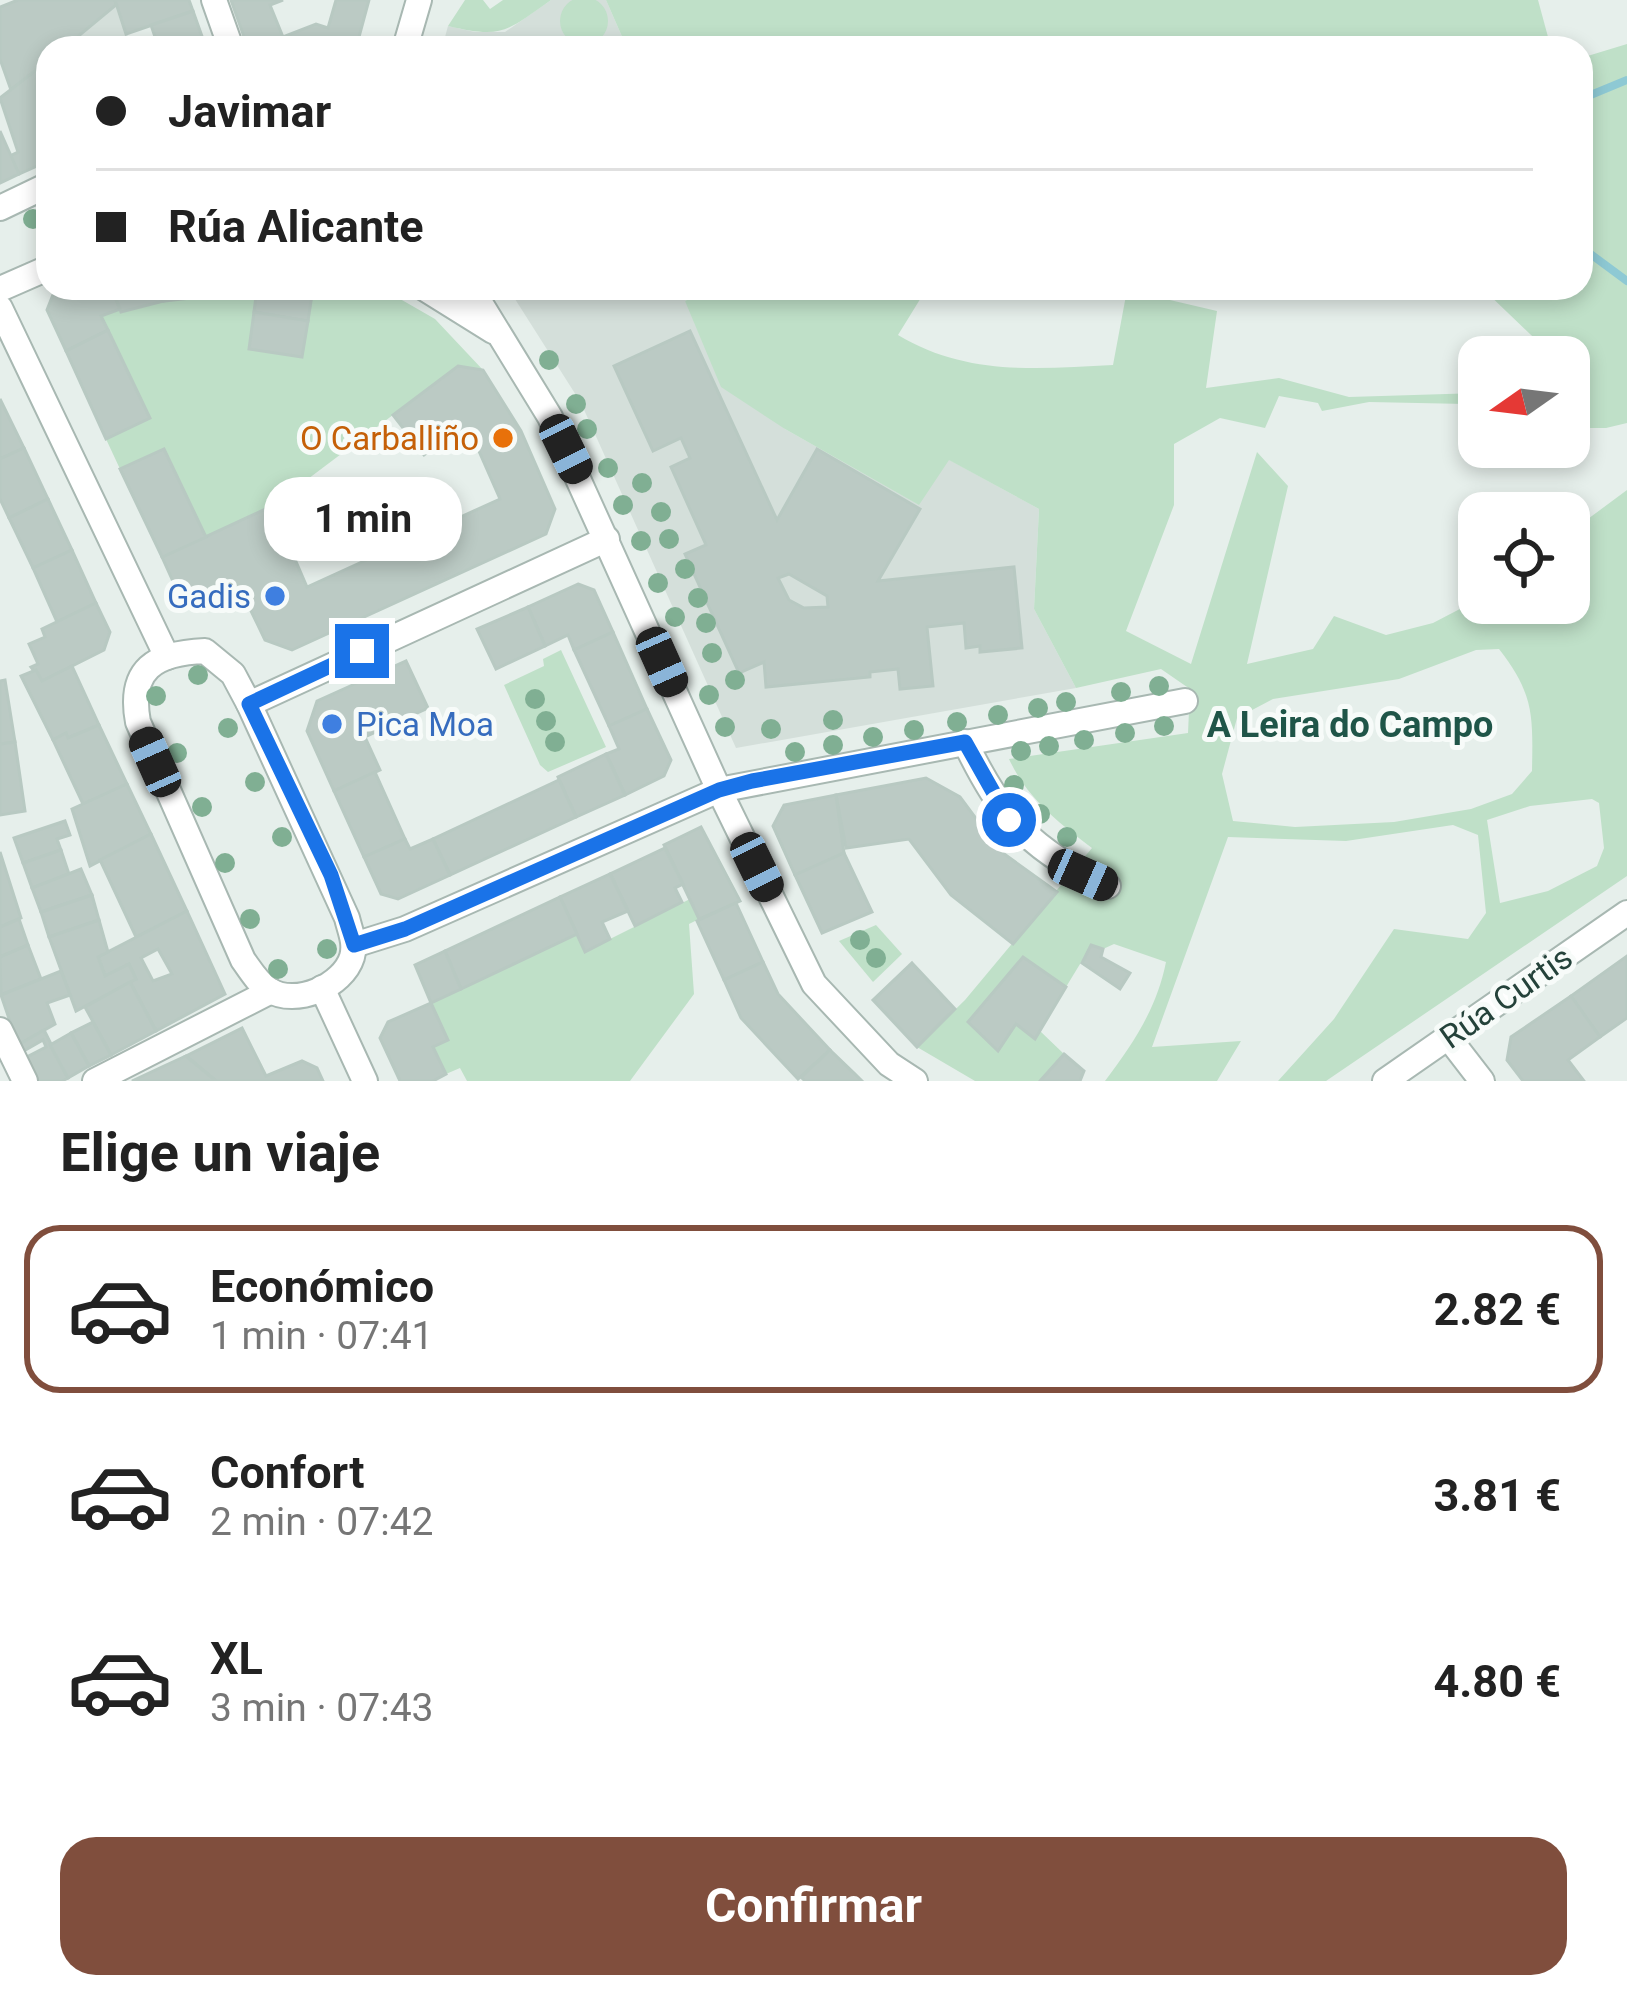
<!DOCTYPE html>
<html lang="es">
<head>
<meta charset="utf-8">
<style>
  :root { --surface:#fff; --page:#f6f6f6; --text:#222; --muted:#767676; --line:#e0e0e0; --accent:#804e3d }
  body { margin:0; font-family:Roboto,sans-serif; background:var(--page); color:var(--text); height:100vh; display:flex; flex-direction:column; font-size:45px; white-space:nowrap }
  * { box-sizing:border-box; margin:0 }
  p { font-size:39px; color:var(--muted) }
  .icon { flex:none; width:66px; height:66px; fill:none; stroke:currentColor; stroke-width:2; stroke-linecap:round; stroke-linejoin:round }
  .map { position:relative; height:1081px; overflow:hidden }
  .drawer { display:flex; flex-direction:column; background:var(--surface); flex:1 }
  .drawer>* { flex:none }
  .banner { position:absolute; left:36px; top:36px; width:1557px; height:264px; border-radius:36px; box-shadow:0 6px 18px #0003; display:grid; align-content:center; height:264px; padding:0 60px; background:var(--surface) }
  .needle { width:78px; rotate:256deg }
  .controls { position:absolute; left:1458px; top:336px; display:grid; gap:24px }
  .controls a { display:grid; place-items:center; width:132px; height:132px; border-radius:24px; background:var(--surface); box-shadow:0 6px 18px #0003; font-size:60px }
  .end { position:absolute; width:54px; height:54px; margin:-27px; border:15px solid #1a73e8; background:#fff; box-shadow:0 0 0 6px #fff }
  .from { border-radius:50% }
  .bubble { position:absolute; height:84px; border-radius:36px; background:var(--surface); box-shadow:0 6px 18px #0003; font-size:39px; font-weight:700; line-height:84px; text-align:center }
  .car { position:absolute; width:36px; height:72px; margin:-36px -18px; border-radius:15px; box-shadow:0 0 9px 3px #0007; background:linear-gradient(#222 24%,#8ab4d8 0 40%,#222 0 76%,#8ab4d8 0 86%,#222 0) }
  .banner b { display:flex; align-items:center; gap:42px; height:114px; font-size:45px }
  .banner b+b { border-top:3px solid var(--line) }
  .banner i { width:30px; height:30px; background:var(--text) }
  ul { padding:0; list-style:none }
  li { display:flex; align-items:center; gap:36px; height:168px; margin:0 24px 18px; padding:0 36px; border:6px solid transparent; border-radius:36px }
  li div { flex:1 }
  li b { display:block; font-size:45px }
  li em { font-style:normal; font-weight:700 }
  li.on { border-color:var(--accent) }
  li>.icon { width:108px; height:108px; stroke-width:1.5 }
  h2 { padding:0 60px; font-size:54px; line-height:144px }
  .action { display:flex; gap:24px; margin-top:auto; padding:24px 60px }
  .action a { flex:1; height:138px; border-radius:36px; background:var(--accent); color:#fff; font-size:48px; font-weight:700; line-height:138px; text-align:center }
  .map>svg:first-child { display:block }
</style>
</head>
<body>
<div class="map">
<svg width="1627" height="1081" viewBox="0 0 1627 1081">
  <rect width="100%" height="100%" fill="#e6efeb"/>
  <g fill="#d4dfda">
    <polygon points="18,0 189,0 127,34 132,48 48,48 11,90 0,59 0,7"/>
    <polygon points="551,0 606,0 627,48 442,48 448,26 475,32 505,32"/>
    <polygon points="508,288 710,288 685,301 785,429 918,504 948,459 1039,509 1034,609 1076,688 736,748 581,403"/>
  </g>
  <g fill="#bfe0c8" fill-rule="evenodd">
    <circle cx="584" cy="21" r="24"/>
    <path d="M465 0H483L490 9 503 0H551C507 31 503 39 448 26Z"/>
    <polygon points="606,0 1538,0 1551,48 627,48"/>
    <polygon points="1627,44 1627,423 1606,428 1569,428 1569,357 1554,357 1482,288 1581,288 1581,58"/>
    <path d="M313 288H381L435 319 483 370 458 366 272 506 206 537 164 449 120 469 106 439 149 417 101 316C147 298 205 296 257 297L249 349 301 357Z"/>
    <path d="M710 288H927L898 335C966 376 1037 369 1113 365L1127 290 1217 311 1206 388 1279 378 1349 397 1479 393V411L1466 404 1369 402 1322 411 1318 403 1279 396 1265 428 1220 418 1174 444V505L1126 631 1191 664 1257 452 1288 486 1247 664 1313 649 1334 616 1386 635 1433 623 1479 599V603H1569V533L1627 490V876L1326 1081H1278L1334 1019 1394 929 1468 939 1486 913 1478 835 1453 825 1346 841 1228 837 1152 1047 1241 1041 1217 1081H1105C1133 1044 1157 1008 1166 962L1114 944 1103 949 1091 946 1066 987 1023 958 968 1022 998 1050 1016 1024 1034 1039 1040 1031 1064 1054 1040 1081H975L917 1047 965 1000 1092 848C1058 822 1027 798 1009 759L1188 733 1190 689 1161 669 1076 688 1034 609 1039 509 949 460 919 505 785 429 721 387 685 301ZM1499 649C1534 694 1533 715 1532 771L1512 794 1471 809 1394 822 1295 827 1233 821 1222 774 1237 718 1273 699 1399 679 1476 650ZM1592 799 1599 803 1604 848 1597 866 1548 891 1500 903 1487 820 1530 806Z"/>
    <polygon points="561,650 606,747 548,772 540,765 504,685 544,666 543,659"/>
    <polygon points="690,899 699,919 689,924 694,994 630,1081 467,1081 460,1068 446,1074 433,1047 448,1039 431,1003 577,934 586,951"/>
    <polygon points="876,925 902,954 873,982 839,941"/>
  </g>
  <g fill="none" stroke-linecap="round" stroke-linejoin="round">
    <g stroke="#8ec9d4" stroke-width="8">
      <polyline points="1581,99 1627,80"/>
      <polyline points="1581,247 1627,281"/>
    </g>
  </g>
  <g fill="#bbcac4" stroke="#b8c9c2" stroke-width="3" fill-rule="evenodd">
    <polygon points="18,0 115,0 116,5 64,48 48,48 48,61 11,90 0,59 0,7"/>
    <polygon points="115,0 189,0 193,11 126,34"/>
    <polygon points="231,0 283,0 270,5 283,37 316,24 328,28 336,0 369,0 356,48 248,48"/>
    <polygon points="193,11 203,39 179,48 152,48 158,46 151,25"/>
    <polygon points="48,61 48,161 19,174 10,156 18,152 0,98"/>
    <polygon points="0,131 19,174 0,183"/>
    <polygon points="63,288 112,288 120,309 101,316 108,330 66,351 47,310 54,292"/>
    <polygon points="112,288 161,288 164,301 121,312"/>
    <polygon points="161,288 209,288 209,296 164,301"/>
    <polygon points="209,288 257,288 256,297 209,296"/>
    <polygon points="257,288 313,288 308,321 254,312"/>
    <polygon points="254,312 308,321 302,357 249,349"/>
    <polygon points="108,330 150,418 106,439 66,351"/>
    <path d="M690 331 777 520 817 449 920 509 878 581 1014 567 1022 648 980 652V646L966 648 964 623 927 627 933 686 900 689 898 669 870 672V677L766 687 764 662 739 673 685 554 706 545 671 467 690 458 681 438 653 451 614 366ZM789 574 827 596 828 607 804 608 789 600 778 578Z"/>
    <polygon points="458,366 483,370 521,431 555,509 546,534 292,650 265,640 240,588 202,607 181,599 162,557 272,506 307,587 500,499 478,449 460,428 424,455 393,415"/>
    <polygon points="0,399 24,448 0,459"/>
    <polygon points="24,448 48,499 9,518 0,499 0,459"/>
    <polygon points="164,449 206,537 162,557 120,469"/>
    <polygon points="48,499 72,550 33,568 9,518"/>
    <polygon points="72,550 96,603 57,622 33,568"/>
    <polygon points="578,584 594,590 613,632 574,650 568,635 545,646 528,607"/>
    <polygon points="96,603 110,632 104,650 42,681 31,667 38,664 29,644 45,637 42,629"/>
    <polygon points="528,607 545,646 496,669 477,629"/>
    <polygon points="613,632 647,709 609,726 574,650"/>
    <polygon points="406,661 428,708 365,737 380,770 334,791 307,731 317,701"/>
    <polygon points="72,666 99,725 68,738 66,733 53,740 21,676 36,670 42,681"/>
    <polygon points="5,680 15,742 0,744 0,681"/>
    <polygon points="647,709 671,760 664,776 625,795 606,754 619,749 609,726"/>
    <polygon points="99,725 127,784 83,804 53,740 66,733 68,738"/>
    <polygon points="15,742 25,811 0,815 0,744"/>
    <polygon points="606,754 625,795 576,817 558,777"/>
    <polygon points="375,772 405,839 364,857 334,791"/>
    <polygon points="926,778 960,797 1000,851 1057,892 1013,944 951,895 909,839 846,848 836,795"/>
    <polygon points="559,780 576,817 450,875 433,839"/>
    <polygon points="127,784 151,834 90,866 72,809"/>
    <polygon points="836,795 844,853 795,875 773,826 784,805"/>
    <polygon points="65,821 70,835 57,839 61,850 23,863 14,838"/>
    <polygon points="701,827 740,901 699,919 664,845"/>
    <polygon points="151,834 187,911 136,937 100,860"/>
    <polygon points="405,839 410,849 433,839 450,875 398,899 381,894 364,857"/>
    <polygon points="665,848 683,884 675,888 682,902 635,926 610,874"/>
    <polygon points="61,850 69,874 32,888 23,863"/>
    <polygon points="0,852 21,918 0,927"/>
    <polygon points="844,853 872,912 822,933 795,875"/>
    <polygon points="81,869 92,895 41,912 32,888"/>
    <polygon points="610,874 628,911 602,922 610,939 585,952 560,897"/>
    <polygon points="92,895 99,920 49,937 41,912"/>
    <polygon points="560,897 577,934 461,989 445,951"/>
    <polygon points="736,903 763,962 724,980 697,921"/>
    <path d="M187 911 225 994 156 1031 130 982 136 979 129 964 105 976 98 957ZM158 949 172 974 153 981 141 958Z"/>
    <polygon points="19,919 28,945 0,957 0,927"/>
    <polygon points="99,920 108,952 98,957 105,976 129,964 136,979 76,1011 49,937"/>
    <polygon points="28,945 41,979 1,995 0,957"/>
    <polygon points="1091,945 1103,949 1101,957 1130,973 1120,989 1082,963"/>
    <polygon points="445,951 461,989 431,1003 415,965"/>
    <polygon points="1627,956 1627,1018 1600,1037 1571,996"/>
    <polygon points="1023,957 1066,987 1035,1039 1016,1024 998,1051 968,1022"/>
    <polygon points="763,962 778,994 830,1050 798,1079 741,1018 724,980"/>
    <polygon points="912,963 955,1009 917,1047 873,1000"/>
    <polygon points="61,971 70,995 47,1003 55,1024 18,1045 1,995"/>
    <polygon points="130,982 156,1031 111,1055 85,1007"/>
    <polygon points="1571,996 1600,1037 1568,1060 1584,1081 1523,1081 1507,1060 1511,1037"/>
    <polygon points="431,1003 448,1040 433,1047 446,1074 433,1081 400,1081 380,1038 388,1022"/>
    <polygon points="93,1022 111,1055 89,1066 71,1033"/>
    <polygon points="242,1028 266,1076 302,1061 317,1068 323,1081 216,1081 186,1056"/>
    <polygon points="44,1030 68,1078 62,1081 37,1081 25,1058 46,1047 43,1040 22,1052 18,1045"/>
    <polygon points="71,1033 89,1066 68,1078 50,1045"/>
    <polygon points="830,1050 854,1073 862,1081 805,1081 801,1077"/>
    <polygon points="1064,1054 1084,1071 1080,1081 1040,1081"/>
    <polygon points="186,1056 216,1081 132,1081 164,1066"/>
  </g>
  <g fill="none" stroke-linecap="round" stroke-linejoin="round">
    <defs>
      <g id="minor">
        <polyline points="214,0 231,48"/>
        <polyline points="405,48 419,0"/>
        <polyline points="0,208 48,185"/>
        <polyline points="424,288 493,331"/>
        <polyline points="471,288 550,417 719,790 814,984 889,1064 915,1081"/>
        <polyline points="0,289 48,268"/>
        <polyline points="0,308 167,657"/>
        <path d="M205 651 233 674 249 704 347 918C350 931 356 943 352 957 343 986 296 1007 269 990 258 983 251 971 243 960L138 722C128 669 155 653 205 651Z"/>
        <polyline points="249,704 607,539"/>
        <path d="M965 742C1001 817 1031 851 1108 886"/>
        <polyline points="354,945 405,929 719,790 1185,701"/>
        <polyline points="322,988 365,1081"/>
        <polyline points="0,1030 25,1081"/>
        <polyline points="1448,1037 1482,1081"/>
        <polyline points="95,1081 271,991"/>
        <polyline points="1385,1081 1627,913"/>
      </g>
    </defs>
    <use href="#minor" stroke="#a8b8b2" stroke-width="28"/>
    <use href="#minor" stroke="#fff" stroke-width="24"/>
  </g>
  <g fill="#80af93">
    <circle cx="33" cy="219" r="10"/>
    <circle cx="549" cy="360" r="10"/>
    <circle cx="576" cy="404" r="10"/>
    <circle cx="587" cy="429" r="10"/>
    <circle cx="608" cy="468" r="10"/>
    <circle cx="642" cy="483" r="10"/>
    <circle cx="623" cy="505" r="10"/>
    <circle cx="661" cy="512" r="10"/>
    <circle cx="669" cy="539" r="10"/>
    <circle cx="641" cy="541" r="10"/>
    <circle cx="685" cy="569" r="10"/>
    <circle cx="658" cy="583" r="10"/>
    <circle cx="698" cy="598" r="10"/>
    <circle cx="675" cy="617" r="10"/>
    <circle cx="706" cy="623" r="10"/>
    <circle cx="712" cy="653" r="10"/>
    <circle cx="198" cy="675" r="10"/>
    <circle cx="735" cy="680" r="10"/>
    <circle cx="1159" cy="686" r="10"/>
    <circle cx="1121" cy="692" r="10"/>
    <circle cx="709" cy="695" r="10"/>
    <circle cx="156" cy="696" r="10"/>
    <circle cx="535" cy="699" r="10"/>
    <circle cx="1066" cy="702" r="10"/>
    <circle cx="1038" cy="708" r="10"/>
    <circle cx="998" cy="715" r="10"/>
    <circle cx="833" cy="720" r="10"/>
    <circle cx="546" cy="721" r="10"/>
    <circle cx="957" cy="722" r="10"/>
    <circle cx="1164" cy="726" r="10"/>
    <circle cx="725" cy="727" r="10"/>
    <circle cx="228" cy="728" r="10"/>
    <circle cx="771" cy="729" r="10"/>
    <circle cx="914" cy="730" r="10"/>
    <circle cx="1125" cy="733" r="10"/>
    <circle cx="873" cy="737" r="10"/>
    <circle cx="1084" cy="740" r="10"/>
    <circle cx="555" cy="742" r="10"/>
    <circle cx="833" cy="745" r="10"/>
    <circle cx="1049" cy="746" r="10"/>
    <circle cx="1021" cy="751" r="10"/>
    <circle cx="795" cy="752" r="10"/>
    <circle cx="177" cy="753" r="10"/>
    <circle cx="255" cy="782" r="10"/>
    <circle cx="1014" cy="785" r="10"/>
    <circle cx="202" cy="807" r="10"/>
    <circle cx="1040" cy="814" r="10"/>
    <circle cx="282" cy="837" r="10"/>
    <circle cx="1067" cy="837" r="10"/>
    <circle cx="225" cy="863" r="10"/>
    <circle cx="250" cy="919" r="10"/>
    <circle cx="860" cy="940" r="10"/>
    <circle cx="327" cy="949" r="10"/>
    <circle cx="876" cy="958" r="10"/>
    <circle cx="278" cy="969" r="10"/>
  </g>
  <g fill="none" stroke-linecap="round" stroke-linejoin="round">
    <polyline stroke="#1a73e8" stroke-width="15" points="362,651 249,704 331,875 354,945 405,929 719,790 752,781 965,742 1009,820"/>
  </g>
  <circle fill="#e8710a" stroke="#f7fbf9" stroke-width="4.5" cx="503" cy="438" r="12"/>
  <g fill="#3f7fe0" stroke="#f7fbf9" stroke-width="4.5">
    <circle cx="275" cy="596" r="12"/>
    <circle cx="332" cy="724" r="12"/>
  </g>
  <g text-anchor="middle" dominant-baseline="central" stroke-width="10" stroke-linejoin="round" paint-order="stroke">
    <g font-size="33" fill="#c56008" stroke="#f7fbf9" text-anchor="end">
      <text x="479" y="438">O Carballiño</text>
    </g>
    <g font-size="33" fill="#366cbe" stroke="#f7fbf9" text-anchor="end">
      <text x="251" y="596">Gadis</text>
      <text x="356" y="724" text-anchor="start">Pica Moa</text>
    </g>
    <g font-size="33" fill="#24423a" stroke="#f7fbf9">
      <text transform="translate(1506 997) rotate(-35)">Rúa Curtis</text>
    </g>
    <g font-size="36" font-weight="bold" fill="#1f5548" stroke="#f7fbf9">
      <text x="1350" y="725">A Leira do Campo</text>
    </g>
  </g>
</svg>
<div class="controls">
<a><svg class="needle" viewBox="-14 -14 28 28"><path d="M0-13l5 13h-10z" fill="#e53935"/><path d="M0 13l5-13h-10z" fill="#767676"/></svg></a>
<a><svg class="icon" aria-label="locate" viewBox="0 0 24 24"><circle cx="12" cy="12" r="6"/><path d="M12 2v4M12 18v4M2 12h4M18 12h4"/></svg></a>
</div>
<i class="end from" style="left:1009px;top:820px"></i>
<i class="end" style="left:362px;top:651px"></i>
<div class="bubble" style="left:264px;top:477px;width:198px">1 min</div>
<i class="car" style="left:566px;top:449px;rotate:154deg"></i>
<i class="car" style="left:662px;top:662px;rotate:156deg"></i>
<i class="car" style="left:155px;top:762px;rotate:336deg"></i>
<i class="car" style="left:757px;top:867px;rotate:154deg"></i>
<i class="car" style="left:1083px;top:875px;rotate:114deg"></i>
<div class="banner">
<b><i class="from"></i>Javimar</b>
<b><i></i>Rúa Alicante</b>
</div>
</div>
<section class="drawer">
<h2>Elige un viaje</h2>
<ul>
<li class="on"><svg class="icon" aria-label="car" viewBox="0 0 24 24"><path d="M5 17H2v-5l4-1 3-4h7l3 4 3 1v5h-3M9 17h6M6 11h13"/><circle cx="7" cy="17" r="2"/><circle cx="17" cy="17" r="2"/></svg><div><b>Económico</b><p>1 min · 07:41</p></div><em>2.82 €</em></li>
<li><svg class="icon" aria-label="car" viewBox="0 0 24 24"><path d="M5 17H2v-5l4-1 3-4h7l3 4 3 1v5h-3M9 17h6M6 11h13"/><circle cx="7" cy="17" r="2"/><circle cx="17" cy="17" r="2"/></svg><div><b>Confort</b><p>2 min · 07:42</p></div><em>3.81 €</em></li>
<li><svg class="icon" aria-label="car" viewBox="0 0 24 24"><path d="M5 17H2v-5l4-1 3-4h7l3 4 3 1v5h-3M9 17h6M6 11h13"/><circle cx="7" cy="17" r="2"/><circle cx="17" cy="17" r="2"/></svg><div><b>XL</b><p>3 min · 07:43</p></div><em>4.80 €</em></li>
</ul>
<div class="action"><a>Confirmar</a></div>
</section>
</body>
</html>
